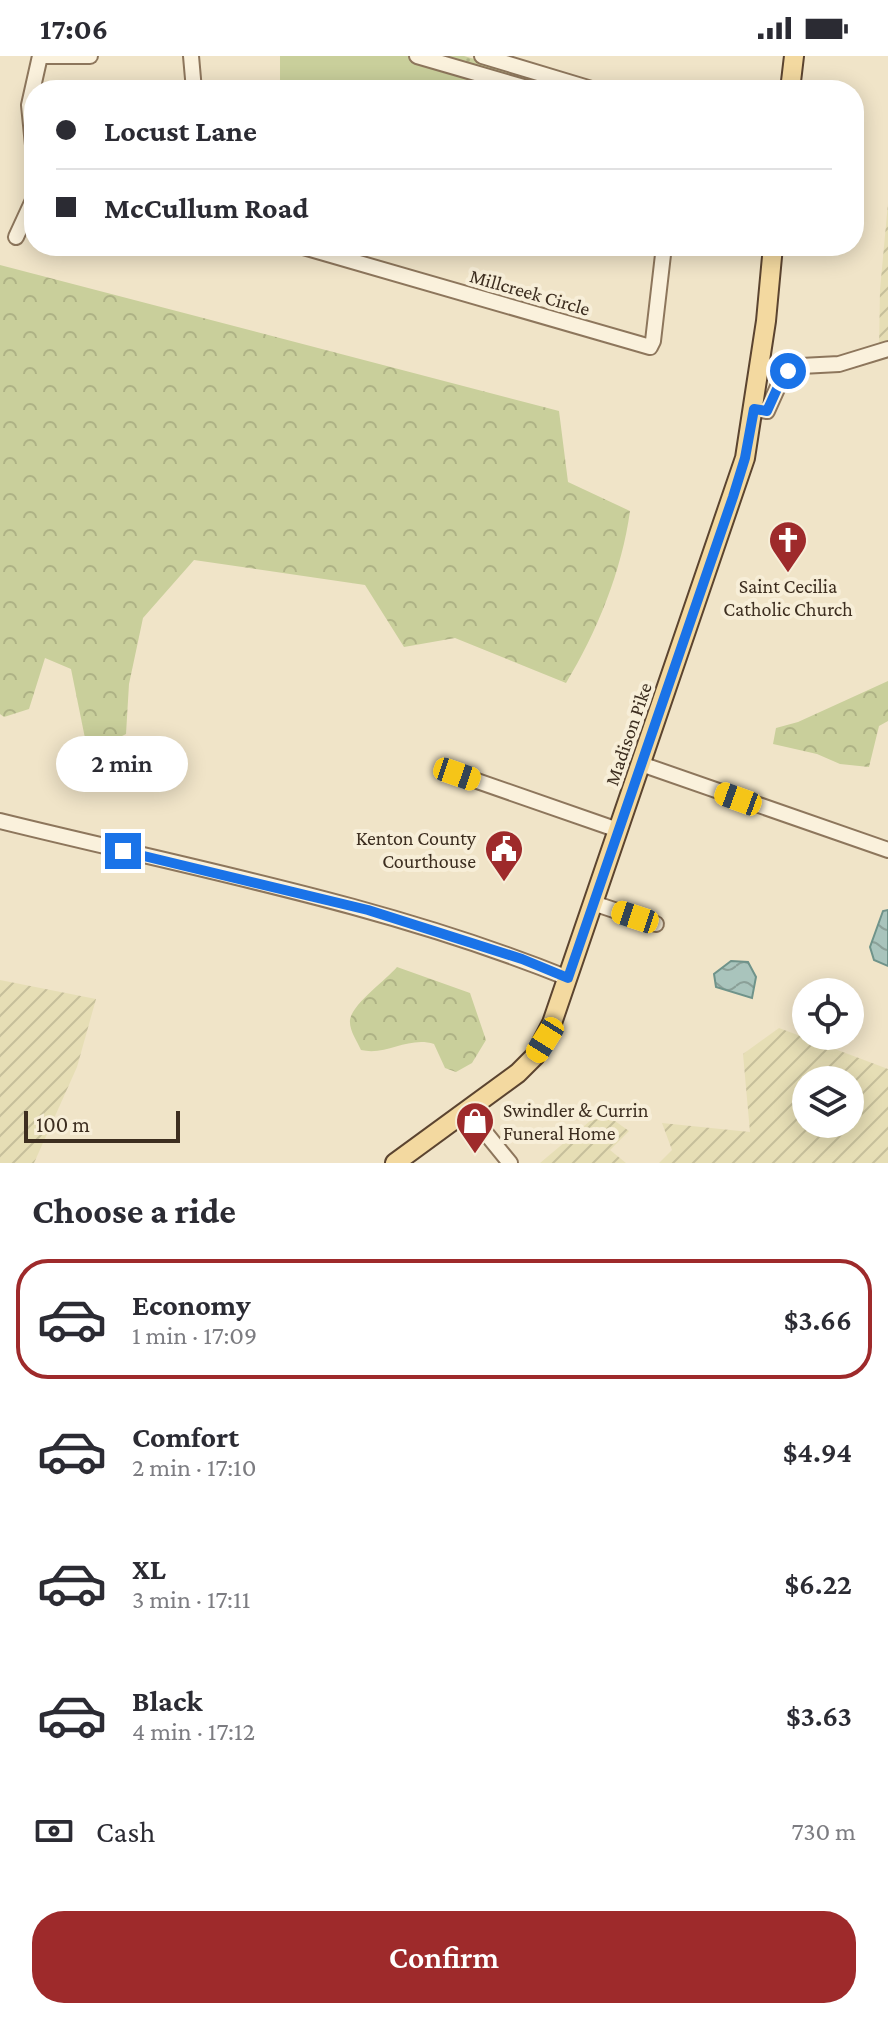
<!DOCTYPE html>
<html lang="en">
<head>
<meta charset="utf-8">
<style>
  :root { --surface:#fff; --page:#f2f2f3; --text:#2b2b33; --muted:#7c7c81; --line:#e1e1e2; --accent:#9e2a2b }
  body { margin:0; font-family:"Crimson Pro",serif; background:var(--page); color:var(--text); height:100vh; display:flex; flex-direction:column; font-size:30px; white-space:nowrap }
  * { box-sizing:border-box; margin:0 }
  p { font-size:26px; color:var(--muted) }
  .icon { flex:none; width:44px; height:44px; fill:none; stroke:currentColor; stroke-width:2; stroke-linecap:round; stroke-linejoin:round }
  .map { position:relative; height:1107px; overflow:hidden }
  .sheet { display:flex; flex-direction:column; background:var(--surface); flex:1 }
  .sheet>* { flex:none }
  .banner { position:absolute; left:24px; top:24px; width:840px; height:176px; border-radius:32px; box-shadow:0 4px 20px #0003; display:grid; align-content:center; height:176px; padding:0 32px; background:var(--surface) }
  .controls { position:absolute; left:792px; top:922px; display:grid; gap:16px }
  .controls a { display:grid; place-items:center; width:72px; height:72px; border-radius:50%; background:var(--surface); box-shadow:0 4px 20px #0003; font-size:40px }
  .scale { position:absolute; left:24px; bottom:20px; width:156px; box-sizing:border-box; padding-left:8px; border:4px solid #3d2e20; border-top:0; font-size:22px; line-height:28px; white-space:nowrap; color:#3d2e20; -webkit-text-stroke:6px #f7eed8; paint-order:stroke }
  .end { position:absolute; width:36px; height:36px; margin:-18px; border:10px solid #1a73e8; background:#fff; box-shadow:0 0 0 4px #fff }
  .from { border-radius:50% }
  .bubble { position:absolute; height:56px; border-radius:28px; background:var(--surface); box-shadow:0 4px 20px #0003; font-size:26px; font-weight:600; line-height:56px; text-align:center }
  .car { position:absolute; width:24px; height:48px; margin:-24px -12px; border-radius:10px; box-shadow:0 0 6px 2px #0007; background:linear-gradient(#f5c518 24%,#345 0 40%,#f5c518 0 76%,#345 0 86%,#f5c518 0) }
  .banner b { display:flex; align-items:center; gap:28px; height:76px; font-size:30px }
  .banner b+b { border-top:2px solid var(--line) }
  .banner i { width:20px; height:20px; background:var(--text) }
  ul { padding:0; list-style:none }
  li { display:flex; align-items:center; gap:24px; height:120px; margin:0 16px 12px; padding:0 16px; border:4px solid transparent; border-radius:32px }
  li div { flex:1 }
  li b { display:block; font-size:30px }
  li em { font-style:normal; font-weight:600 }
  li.selected { border-color:var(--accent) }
  li>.icon { width:72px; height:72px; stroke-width:1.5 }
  h2 { padding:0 32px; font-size:36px; line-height:96px }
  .pay { display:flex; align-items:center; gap:20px; height:88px; padding:0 32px; font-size:30px }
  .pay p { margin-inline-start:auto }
  .primary-button { display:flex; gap:16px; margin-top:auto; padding:16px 32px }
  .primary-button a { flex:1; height:92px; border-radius:32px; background:var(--accent); color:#fff; font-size:32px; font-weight:600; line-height:92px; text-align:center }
  .status { display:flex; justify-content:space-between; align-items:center; height:56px; padding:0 40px; background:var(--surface); direction:ltr }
  .status svg { height:22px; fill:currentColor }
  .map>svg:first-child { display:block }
</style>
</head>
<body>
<div class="status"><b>17:06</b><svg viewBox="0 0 49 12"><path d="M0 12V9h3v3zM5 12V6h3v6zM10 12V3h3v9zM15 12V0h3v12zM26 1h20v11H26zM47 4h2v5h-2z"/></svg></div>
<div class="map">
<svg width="888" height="1107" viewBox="0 0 888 1107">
  <defs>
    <pattern id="farmland-furrows" width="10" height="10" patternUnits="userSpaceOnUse" patternTransform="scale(2)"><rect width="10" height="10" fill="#e6deb5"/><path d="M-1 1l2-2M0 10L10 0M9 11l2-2" fill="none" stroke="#c6bf9b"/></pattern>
    <pattern id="grass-dots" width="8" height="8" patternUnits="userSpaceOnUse" patternTransform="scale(2)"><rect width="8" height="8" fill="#c9cf9b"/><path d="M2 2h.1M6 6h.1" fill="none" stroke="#aeb285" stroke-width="1.8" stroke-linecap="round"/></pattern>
    <pattern id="forest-crowns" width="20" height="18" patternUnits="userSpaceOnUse" patternTransform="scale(2)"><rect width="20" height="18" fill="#c9cf9b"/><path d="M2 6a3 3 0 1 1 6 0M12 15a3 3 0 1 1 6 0" fill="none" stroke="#aeb285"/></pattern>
    <pattern id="water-waves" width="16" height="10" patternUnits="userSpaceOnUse" patternTransform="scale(2)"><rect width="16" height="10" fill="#a9c4bc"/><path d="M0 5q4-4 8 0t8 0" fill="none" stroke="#8ba098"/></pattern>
  </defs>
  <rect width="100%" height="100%" fill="#f0e4c8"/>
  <g fill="url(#farmland-furrows)" fill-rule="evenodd">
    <polygon points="888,147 888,293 879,296 880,234"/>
    <polygon points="0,924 96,943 77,1011 34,1107 0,1107"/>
    <path d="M779 972 888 1013V1107H659L672 1094 662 1067 750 1076 743 998ZM850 1024V1068H806V1024Z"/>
    <polygon points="608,1060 629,1075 610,1094 626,1107 540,1107 590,1065"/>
  </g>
  <polygon fill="url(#grass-dots)" points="435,0 464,0 579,34 549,34"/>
  <g fill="url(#forest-crowns)">
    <path d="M0 209 559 355 568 426 630 455C622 514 597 576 566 627L455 582 404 591 365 529 194 504 143 562 129 628 126 678 88 697 71 613 45 602 29 653 4 661 0 658Z"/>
    <polygon points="888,625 888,665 879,670 869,711 840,708 817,698 773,688 776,672 798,666"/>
    <path d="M397 911 470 937 486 984 472 1007 456 1016 445 1012 434 988C408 980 387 1000 361 994 357 985 349 974 350 964 352 948 386 924 397 911Z"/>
  </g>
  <polygon fill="#c9cf9b" points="280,0 417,0 534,34 280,34"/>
  <g fill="url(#water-waves)" stroke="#6f938a" stroke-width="2">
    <polygon points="888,854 888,910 874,904 870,891 883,855"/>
    <polygon points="731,905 748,906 756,921 752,942 716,931 714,918"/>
  </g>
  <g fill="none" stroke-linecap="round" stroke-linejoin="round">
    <defs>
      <g id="minor">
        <polyline points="45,0 90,0"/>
        <polyline points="191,0 194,34"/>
        <polyline points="417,0 534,34"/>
        <polyline points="482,0 595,34"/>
        <polyline points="34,99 29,49 40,0"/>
        <polyline points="16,181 34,142"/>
        <polyline points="300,190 650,291 653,285 664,190"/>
        <polyline points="754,353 767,355 781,324 788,315 801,310 839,308 888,293"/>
        <polyline points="641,708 888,794"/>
        <polyline points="457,718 618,774"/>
        <path d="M0 765C190 812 385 848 568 922"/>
        <polyline points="593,847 656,868"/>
        <polyline points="467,1054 510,1107"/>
      </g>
      <g id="major">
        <polyline points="790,34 794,0"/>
        <polyline points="395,1107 518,1017 535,1000 552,967 745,402 766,265 773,190"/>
      </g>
    </defs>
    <use href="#minor" stroke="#8d765c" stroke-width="18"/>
    <use href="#major" stroke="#5b4430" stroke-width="22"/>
    <use href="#minor" stroke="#faf1dc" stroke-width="14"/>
    <use href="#major" stroke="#f3d9a0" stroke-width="18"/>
  </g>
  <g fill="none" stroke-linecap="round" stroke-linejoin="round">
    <polyline stroke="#1a73e8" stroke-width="10" points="123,795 368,854 522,903 568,922 733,441 745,402 754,353 767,355 781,324 788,315"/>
  </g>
  <defs>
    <symbol id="church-pin" viewBox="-11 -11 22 30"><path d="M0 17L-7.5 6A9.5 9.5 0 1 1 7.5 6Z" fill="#9e2a2b" stroke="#f7eed8"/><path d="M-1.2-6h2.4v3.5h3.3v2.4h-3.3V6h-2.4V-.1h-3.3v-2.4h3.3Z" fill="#fff"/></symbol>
    <symbol id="civic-pin" viewBox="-11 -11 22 30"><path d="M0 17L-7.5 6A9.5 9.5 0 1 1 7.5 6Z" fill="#9e2a2b" stroke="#f7eed8"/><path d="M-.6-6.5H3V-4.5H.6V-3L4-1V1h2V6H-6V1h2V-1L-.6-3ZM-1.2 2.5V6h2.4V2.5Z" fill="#fff"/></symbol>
    <symbol id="shop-pin" viewBox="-11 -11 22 30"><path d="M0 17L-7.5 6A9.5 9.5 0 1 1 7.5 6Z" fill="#9e2a2b" stroke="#f7eed8"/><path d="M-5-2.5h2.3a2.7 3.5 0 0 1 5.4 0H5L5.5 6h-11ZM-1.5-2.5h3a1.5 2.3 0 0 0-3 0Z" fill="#fff"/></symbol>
  </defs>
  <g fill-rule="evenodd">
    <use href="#church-pin" x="766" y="462" width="44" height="60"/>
    <use href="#civic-pin" x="482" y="771" width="44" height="60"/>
    <use href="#shop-pin" x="453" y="1043" width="44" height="60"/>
  </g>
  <g text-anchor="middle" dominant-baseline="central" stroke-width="8" stroke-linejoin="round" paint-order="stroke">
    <g font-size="20" fill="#3d2e20" stroke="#f7eed8">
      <text transform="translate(530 236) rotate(16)">Millcreek Circle</text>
      <text transform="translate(628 678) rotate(-71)">Madison Pike</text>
    </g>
    <g font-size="20" fill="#3d2e20" stroke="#f7eed8">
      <text x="788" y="530">Saint Cecilia<tspan x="788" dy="23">Catholic Church</tspan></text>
      <text x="476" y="782" text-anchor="end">Kenton County<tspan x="476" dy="23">Courthouse</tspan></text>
      <text x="503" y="1054" text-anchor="start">Swindler &amp; Currin<tspan x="503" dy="23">Funeral Home</tspan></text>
    </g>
  </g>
</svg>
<div class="controls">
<a><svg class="icon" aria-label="locate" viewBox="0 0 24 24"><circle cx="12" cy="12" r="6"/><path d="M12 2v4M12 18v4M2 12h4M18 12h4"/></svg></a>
<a><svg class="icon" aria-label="layers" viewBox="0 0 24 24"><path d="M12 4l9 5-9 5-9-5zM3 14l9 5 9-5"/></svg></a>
</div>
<div class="scale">100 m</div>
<i class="end from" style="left:788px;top:315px"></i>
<i class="end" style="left:123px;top:795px"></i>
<div class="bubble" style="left:56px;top:680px;width:132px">2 min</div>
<i class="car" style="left:457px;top:718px;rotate:109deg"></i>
<i class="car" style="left:738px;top:743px;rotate:290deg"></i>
<i class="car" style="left:635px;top:861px;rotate:288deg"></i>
<i class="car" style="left:545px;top:984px;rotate:212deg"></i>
<div class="banner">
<b><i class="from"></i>Locust Lane</b>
<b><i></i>McCullum Road</b>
</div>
</div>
<section class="sheet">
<h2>Choose a ride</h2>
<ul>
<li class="selected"><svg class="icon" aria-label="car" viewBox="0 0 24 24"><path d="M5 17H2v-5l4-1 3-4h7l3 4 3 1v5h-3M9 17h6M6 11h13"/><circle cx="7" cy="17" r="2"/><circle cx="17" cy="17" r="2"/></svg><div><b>Economy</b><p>1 min · 17:09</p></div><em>$3.66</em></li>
<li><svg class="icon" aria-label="car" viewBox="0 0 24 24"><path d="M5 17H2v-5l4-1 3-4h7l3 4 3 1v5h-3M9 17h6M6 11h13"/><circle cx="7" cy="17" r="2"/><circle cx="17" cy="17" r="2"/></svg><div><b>Comfort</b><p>2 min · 17:10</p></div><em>$4.94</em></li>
<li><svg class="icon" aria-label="car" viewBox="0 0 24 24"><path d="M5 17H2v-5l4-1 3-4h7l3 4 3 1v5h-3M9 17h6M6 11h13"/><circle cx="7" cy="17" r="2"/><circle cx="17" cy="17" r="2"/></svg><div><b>XL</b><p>3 min · 17:11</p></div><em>$6.22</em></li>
<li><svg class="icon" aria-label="car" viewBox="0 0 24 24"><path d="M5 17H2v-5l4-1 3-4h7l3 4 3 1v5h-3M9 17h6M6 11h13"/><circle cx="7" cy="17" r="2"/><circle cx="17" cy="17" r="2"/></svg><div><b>Black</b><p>4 min · 17:12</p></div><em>$3.63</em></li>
</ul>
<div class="pay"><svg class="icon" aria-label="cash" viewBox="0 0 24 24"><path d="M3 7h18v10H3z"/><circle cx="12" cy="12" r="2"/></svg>Cash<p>730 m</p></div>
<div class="primary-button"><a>Confirm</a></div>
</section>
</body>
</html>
